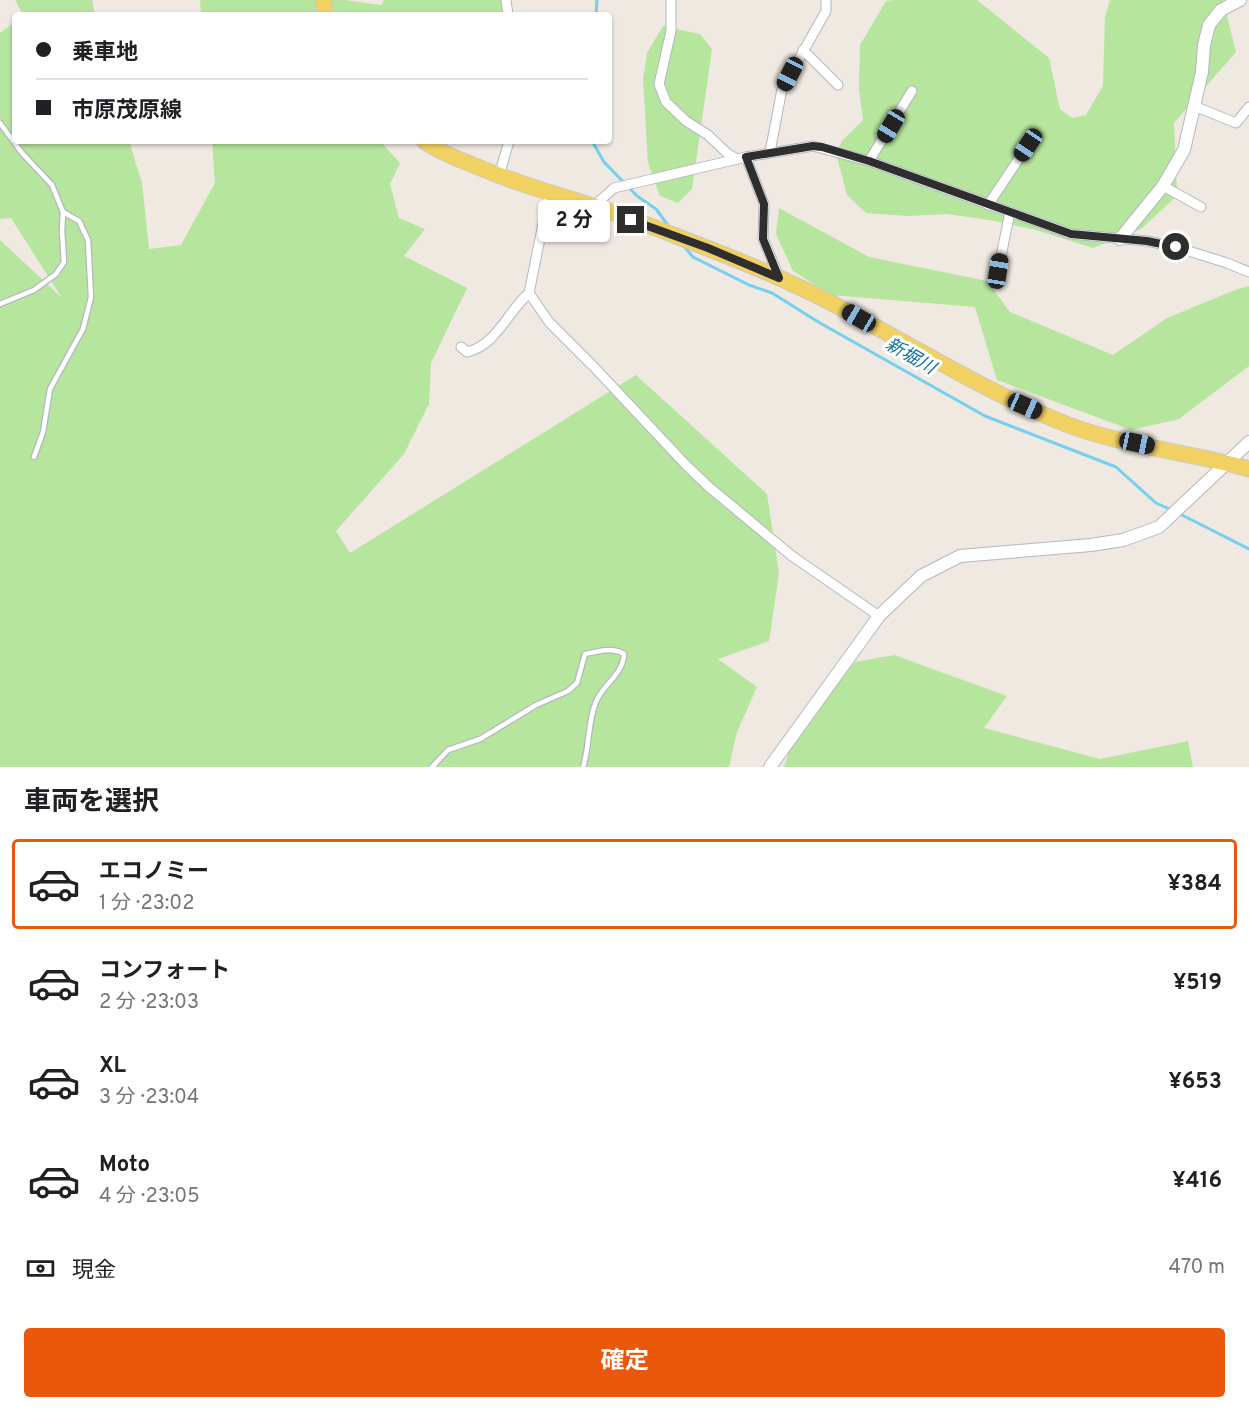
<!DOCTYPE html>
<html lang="ja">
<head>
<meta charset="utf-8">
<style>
  :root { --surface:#fff; --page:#f6f6f6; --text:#202124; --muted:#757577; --line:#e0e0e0; --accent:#ea580c }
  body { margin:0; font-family:Overpass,"Noto Sans JP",sans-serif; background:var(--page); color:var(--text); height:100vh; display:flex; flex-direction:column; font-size:22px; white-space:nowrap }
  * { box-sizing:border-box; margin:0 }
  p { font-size:20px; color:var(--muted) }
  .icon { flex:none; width:33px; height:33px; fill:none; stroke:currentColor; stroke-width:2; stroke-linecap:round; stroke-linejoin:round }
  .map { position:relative; height:767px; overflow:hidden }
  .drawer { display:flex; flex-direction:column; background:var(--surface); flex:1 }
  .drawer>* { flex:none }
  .hud { position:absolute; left:12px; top:12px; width:600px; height:132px; border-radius:6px; box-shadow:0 2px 4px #0004; display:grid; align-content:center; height:132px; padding:0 24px; background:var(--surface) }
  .end { position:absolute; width:27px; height:27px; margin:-14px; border:8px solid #2e2e2e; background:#fff; box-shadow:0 0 0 3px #fff }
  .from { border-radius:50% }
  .bubble { position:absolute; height:42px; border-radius:6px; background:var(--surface); box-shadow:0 2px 4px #0004; font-size:20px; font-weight:700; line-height:42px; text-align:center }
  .car { position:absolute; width:18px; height:36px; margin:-18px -9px; border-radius:8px; box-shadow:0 0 4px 2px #0007; background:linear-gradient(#222 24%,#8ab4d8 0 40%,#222 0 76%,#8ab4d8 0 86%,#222 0) }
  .hud b { display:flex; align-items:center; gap:21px; height:57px; font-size:22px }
  .hud b+b { border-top:2px solid var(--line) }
  .hud i { width:15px; height:15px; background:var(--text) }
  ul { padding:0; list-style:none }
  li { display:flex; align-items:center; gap:18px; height:90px; margin:0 12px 9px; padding:0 12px; border:3px solid transparent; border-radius:6px }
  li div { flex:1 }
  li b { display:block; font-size:22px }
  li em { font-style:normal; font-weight:700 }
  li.on { border-color:var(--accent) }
  li>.icon { width:54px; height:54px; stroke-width:1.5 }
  h2 { padding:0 24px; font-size:27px; line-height:72px }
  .pay { display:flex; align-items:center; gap:15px; height:66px; padding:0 24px; font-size:22px }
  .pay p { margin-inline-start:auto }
  .cta { display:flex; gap:12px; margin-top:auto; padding:12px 24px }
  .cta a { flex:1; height:69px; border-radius:6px; background:var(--accent); color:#fff; font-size:24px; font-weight:700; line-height:69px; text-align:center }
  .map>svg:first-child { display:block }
</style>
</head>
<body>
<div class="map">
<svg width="1249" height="767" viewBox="0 0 1249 767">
  <rect width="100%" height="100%" fill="#efe9e1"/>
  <g fill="#b6e59e">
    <polygon points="15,0 92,0 95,15 23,15"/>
    <polygon points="200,0 345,0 381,5 384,0 504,0 502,15 201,15"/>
    <polygon points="893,0 977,0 1049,58 1060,109 1072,118 1086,115 1103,86 1105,17 1110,0 1223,0 1236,52 1174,123 1177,196 1141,229 1093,248 1036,230 989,220 947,214 908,216 866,213 847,195 836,153 842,141 863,120 859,89 860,45 886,1"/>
    <polygon points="15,22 15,141 129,141 142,183 149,249 181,245 215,183 212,141 380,141 400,163 390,184 399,218 425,229 404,256 467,288 431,363 429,404 404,454 336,531 350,553 636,375 767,494 779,573 769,641 718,659 757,687 737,732 729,767 0,767 0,240 62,298 11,218 0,219 0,33"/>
    <polygon points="663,26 700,34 712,49 692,189 678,203 660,196 648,163 643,79 647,53"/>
    <polygon points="779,208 869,257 987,281 1010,312 1113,355 1167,318 1235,290 1249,286 1249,366 1179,419 1131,430 997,380 975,307 831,295 793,271 776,234"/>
    <polygon points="894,655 1007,696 984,728 1100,759 1188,741 1193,767 784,767 794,737 855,662"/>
  </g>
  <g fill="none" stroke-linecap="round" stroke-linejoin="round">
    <g stroke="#75cff0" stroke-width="3">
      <polyline points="596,15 597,0"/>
      <polyline points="592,141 604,162 637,196 656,209 670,228"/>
      <polyline points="683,245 693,257 749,285 772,293 820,323 985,416 1116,467 1156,503 1172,510"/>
      <polyline points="1178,513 1249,549"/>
    </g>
    <defs>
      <g id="service">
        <polyline points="0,123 22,153 52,185 63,212 62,231 64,262 56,274 34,290 0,304"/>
        <polyline points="34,457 43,432 50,389 83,329 91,297 88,240 79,221 63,212"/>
        <path d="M432 767 448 750 480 739 536 705 568 691 577 683 585 654C598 651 612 647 624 654 623 675 603 684 596 702 587 723 590 746 583 767"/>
      </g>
      <g id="minor">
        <polyline points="506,0 508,15"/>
        <polyline points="671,0 671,31 659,84 666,102 686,121 708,135 728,154 737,159"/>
        <polyline points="803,50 838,85"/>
        <polyline points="1194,106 1236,123 1249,107"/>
        <polyline points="770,152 782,89 826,11 826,0"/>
        <polyline points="746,157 764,204 763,239 779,277"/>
        <polyline points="869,161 912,91"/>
        <polyline points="499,176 509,141"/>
        <polyline points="1163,186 1201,207"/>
        <polyline points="988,205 1028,145"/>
        <polyline points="594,206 614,188 746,157 813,146 869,161 1071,234 1147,241 1176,247 1227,263 1249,272"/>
        <polyline points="998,271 1010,212"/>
        <polyline points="529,293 549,322 594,367 686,465 709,487 792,556 879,616"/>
        <path d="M461 347 467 352C496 346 508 311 529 293L549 194"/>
      </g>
      <g id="tertiary">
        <polyline points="1120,239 1163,186 1184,150 1202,72 1204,45 1209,25 1221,10 1240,0"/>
        <polyline points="770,767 879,616 921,576 960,556 1091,545 1123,540 1159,527 1249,442"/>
      </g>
      <g id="primary">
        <polyline points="323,0 326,15"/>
        <path d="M424 141C439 152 456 158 473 165 513 182 551 193 593 206 631 217 670 234 707 248 754 266 800 286 843 309 914 347 982 389 1056 420 1117 446 1185 451 1249 469"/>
      </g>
    </defs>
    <use href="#service" stroke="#b4b7c1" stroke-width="7"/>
    <use href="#minor" stroke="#b4b7c1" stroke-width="11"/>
    <use href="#tertiary" stroke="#b4b7c1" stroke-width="14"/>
    <use href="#primary" stroke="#c9c9c9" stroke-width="17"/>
    <use href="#service" stroke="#fff" stroke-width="4.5"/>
    <use href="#minor" stroke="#fff" stroke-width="9"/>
    <use href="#tertiary" stroke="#fff" stroke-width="12"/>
    <use href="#primary" stroke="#f2d163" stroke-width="15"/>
  </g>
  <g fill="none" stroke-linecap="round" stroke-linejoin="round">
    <polyline stroke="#2e2e2e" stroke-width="8" points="631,220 708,248 779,278 763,239 764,204 746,157 813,146 822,147 869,161 1071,234 1147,241 1176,247"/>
  </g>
  <g text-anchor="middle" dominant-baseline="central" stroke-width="6" stroke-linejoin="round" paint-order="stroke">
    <g font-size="18" font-style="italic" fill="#0d6fa3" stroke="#fff">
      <text transform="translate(910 357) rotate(30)">新堀川</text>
    </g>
  </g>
</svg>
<i class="end from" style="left:1176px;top:247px"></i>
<i class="end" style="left:631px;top:220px"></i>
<div class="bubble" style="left:538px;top:200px;width:72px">2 分</div>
<i class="car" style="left:790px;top:74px;rotate:207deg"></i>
<i class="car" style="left:891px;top:126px;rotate:211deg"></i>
<i class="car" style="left:1028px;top:145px;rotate:214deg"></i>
<i class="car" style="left:998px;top:271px;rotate:9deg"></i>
<i class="car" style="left:859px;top:318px;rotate:300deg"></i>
<i class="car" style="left:1025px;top:406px;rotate:114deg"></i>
<i class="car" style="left:1137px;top:443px;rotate:102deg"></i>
<div class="hud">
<b><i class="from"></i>乗車地</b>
<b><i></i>市原茂原線</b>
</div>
</div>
<section class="drawer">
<h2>車両を選択</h2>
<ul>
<li class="on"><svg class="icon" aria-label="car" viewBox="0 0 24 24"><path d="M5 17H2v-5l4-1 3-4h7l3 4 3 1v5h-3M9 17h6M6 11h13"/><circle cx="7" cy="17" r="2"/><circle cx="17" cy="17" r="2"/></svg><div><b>エコノミー</b><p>1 分 · 23:02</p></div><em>¥384</em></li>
<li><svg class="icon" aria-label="car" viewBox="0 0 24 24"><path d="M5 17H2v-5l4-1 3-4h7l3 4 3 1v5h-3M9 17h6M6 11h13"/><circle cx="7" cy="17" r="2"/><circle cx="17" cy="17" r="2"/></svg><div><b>コンフォート</b><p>2 分 · 23:03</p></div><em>¥519</em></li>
<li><svg class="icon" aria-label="car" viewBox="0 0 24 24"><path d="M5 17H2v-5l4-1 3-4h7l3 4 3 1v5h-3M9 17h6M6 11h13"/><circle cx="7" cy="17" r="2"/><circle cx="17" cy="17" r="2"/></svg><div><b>XL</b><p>3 分 · 23:04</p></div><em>¥653</em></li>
<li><svg class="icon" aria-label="car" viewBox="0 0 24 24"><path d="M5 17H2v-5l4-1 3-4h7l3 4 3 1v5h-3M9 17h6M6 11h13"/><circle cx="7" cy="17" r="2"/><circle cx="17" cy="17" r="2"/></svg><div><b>Moto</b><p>4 分 · 23:05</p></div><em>¥416</em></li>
</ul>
<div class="pay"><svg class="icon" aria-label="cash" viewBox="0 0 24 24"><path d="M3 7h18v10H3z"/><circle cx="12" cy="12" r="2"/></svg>現金<p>470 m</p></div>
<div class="cta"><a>確定</a></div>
</section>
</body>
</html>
